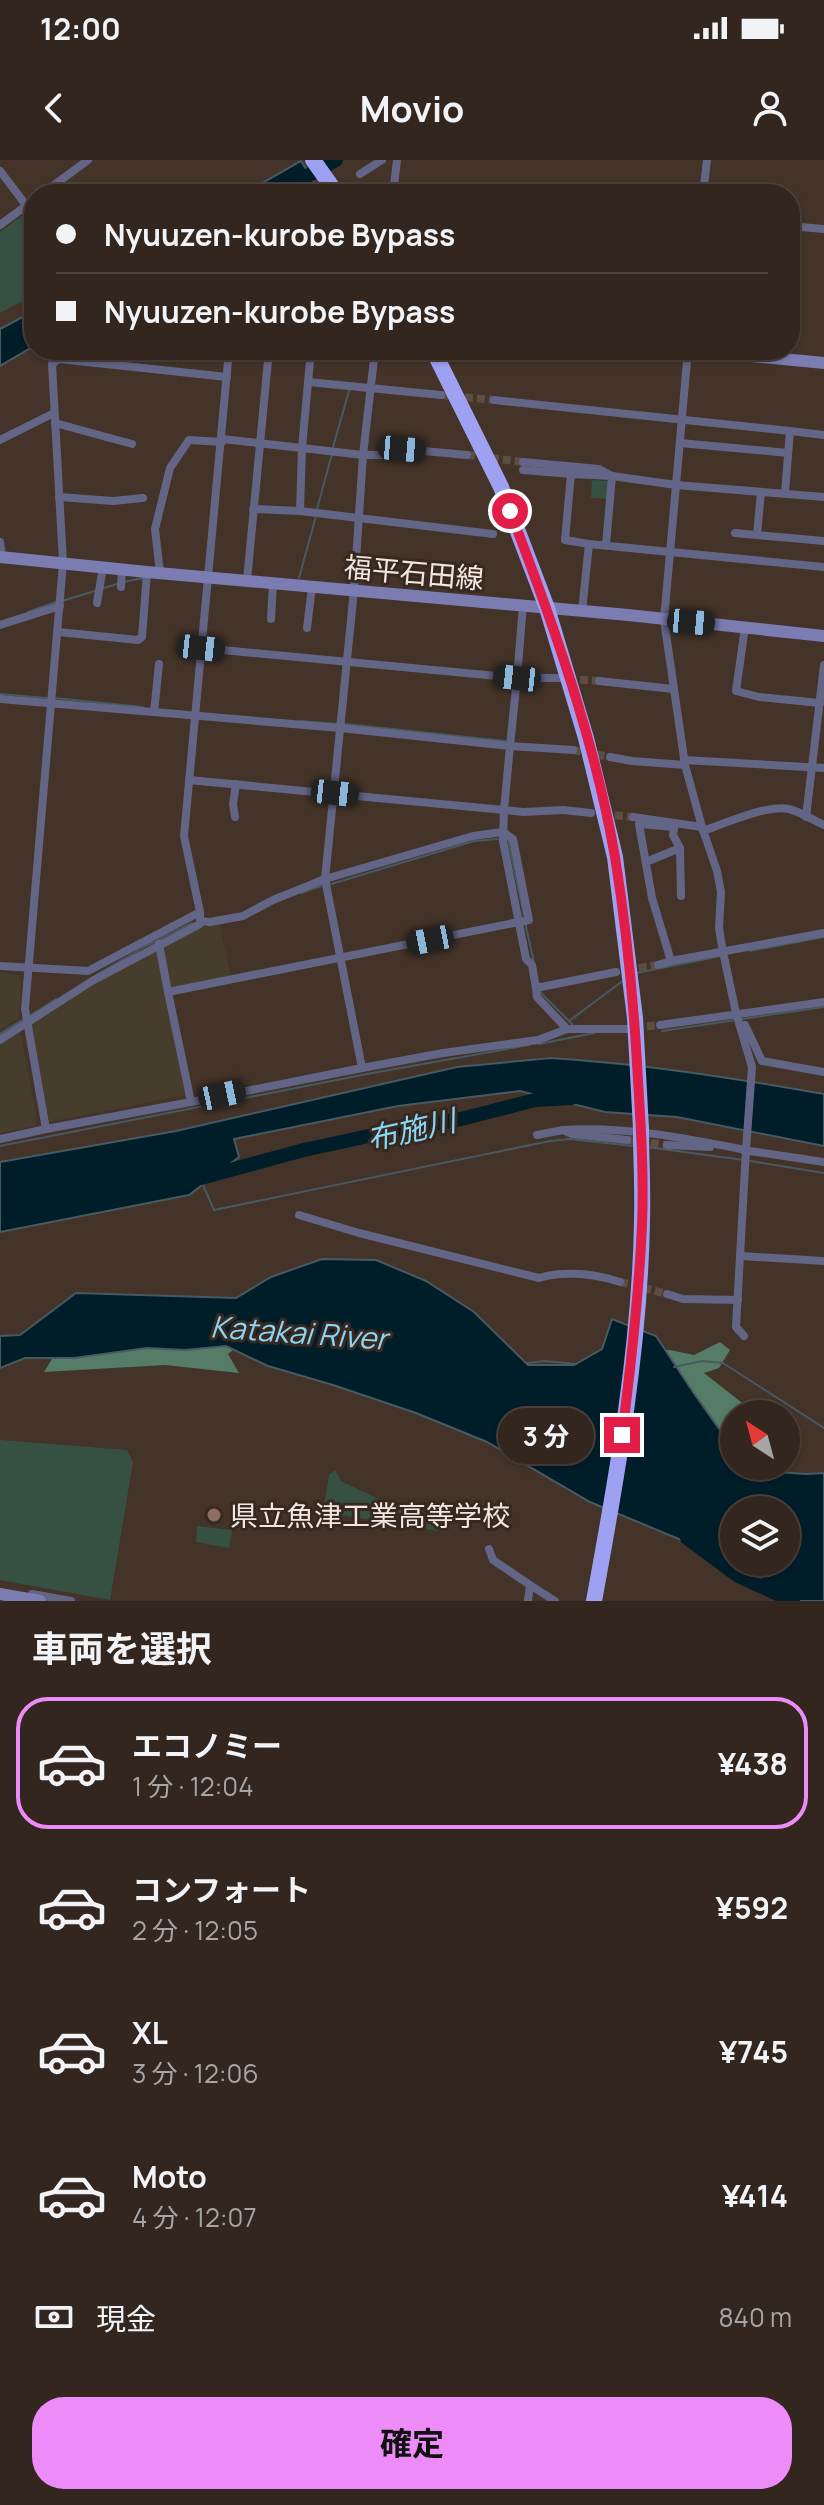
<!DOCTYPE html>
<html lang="ja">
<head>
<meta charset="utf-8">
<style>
  :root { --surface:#32261f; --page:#3d322c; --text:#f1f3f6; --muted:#a8a5a4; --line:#4d433d; --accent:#ed8cf9 }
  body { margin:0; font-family:Manrope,"Noto Sans JP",sans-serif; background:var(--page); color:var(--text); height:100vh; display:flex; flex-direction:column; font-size:30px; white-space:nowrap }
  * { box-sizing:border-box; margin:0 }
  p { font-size:26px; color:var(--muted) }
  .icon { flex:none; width:44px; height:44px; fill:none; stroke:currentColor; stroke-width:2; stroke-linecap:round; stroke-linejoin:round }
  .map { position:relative; height:1441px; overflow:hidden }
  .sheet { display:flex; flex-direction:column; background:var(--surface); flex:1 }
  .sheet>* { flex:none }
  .guide { position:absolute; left:24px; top:24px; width:776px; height:176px; border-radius:32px; box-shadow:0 2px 6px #0004,0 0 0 2px var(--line); display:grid; align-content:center; height:176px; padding:0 32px; background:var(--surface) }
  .needle { width:52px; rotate:324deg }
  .tools { position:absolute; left:720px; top:1240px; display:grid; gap:16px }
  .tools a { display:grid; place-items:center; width:80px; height:80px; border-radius:50%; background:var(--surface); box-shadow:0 2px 6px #0004,0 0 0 2px var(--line); font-size:40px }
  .end { position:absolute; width:36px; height:36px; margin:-18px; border:10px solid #e11d48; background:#fff; box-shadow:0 0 0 4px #fff }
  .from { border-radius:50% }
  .bubble { position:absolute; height:56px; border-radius:28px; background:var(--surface); box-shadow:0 2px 6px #0004,0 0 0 2px var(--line); font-size:26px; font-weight:700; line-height:56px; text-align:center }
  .car { position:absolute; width:24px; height:48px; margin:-24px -12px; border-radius:10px; box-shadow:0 0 6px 2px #0007; background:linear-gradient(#222 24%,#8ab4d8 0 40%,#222 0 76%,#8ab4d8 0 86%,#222 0) }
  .guide b { display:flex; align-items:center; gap:28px; height:76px; font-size:30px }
  .guide b+b { border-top:2px solid var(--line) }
  .guide i { width:20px; height:20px; background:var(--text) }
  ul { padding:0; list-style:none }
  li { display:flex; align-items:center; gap:24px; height:132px; margin:0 16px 12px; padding:0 16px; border:4px solid transparent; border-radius:32px }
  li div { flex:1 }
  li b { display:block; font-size:30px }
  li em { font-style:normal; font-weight:700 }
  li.on { border-color:var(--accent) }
  li>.icon { width:72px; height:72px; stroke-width:1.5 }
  h2 { padding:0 32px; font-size:36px; line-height:96px }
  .pay { display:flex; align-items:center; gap:20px; height:88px; padding:0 32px; font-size:30px }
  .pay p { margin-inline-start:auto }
  .button { display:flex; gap:16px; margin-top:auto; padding:16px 32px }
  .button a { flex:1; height:92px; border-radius:32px; background:var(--accent); color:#111; font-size:32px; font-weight:700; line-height:92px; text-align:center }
  .status { display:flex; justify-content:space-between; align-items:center; height:56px; padding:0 40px; background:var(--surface); direction:ltr }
  .status svg { height:22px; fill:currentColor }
  header { display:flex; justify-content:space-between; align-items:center; height:104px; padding:0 32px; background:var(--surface); font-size:36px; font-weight:700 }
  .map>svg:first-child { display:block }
</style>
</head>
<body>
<div class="status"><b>12:00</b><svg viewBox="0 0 49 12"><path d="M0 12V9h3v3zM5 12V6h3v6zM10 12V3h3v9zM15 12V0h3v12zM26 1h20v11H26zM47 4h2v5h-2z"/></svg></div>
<header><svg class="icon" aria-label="back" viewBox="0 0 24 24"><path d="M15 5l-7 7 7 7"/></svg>Movio<svg class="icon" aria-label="person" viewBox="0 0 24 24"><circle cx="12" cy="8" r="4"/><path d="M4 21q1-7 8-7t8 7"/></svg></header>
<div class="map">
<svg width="824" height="1441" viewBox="0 0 824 1441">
  <rect width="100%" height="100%" fill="#433329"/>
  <g fill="#463d2c">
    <polygon points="219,763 231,816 171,829 162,784 194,769"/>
    <polygon points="157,789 185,935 49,962 31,865 93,824"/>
    <polygon points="0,812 18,815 21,820 19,858 0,870"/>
    <polygon points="19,872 21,875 37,959 35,966 0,973 0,883"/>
  </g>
  <g fill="#365142">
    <polygon points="34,47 34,135 0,153 0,72"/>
    <polygon points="592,320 609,321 608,339 591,338"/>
    <polygon points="0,1280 127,1290 133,1302 110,1440 0,1420"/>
    <polygon points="335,1310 341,1321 447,1372 323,1352 329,1315"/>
    <polygon points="197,1366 232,1370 229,1388 196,1382"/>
  </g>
  <g fill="#547c66">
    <polygon points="64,1179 244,1181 228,1194 239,1213 165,1205 44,1212"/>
    <polygon points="720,1182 730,1190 719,1208 704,1213 755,1253 734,1254 734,1264 710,1277 640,1189 670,1190 694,1195"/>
  </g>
  <g fill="#001d2a" stroke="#485a61" stroke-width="2">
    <polygon points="301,1 316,25 301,34 243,34"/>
    <polygon points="34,151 34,186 0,206 0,169"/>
    <path d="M551 898C644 904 733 918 824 934V986L677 957 605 952 520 931 398 946 234 979 239 997 189 1035 0 1072V1002L176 971 457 907Z"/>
    <polygon points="322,1099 376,1100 426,1121 474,1152 528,1205 574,1205 602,1189 612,1159 656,1176 693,1232 720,1270 734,1284 734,1306 757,1306 762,1311 806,1314 824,1313 824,1441 787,1441 743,1405 734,1402 786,1402 786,1350 734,1350 734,1402 590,1342 487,1282 416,1253 333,1225 268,1206 226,1186 185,1190 147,1188 74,1198 25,1198 0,1208 0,1176 20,1175 76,1133 236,1138 271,1117"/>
  </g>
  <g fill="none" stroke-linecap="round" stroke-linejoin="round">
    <g stroke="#485a61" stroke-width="2">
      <polyline points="333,287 349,231"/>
      <polyline points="317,349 332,294"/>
      <polyline points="299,418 316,356"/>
      <polyline points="123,422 144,418"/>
      <polyline points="104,428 117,424"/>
      <polyline points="62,441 98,430"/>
      <polyline points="28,452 56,442"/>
      <polyline points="0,534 47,538"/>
      <polyline points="54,538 143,547"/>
      <polyline points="301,561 338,564"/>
      <polyline points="345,564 505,581"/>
      <polyline points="508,680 524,756"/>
      <polyline points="328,725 474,681 499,679"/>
      <polyline points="301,733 321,726"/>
      <polyline points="525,762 534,803"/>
      <polyline points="750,791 824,777"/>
      <polyline points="637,813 721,796"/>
      <polyline points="96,815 146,786 192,763"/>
      <polyline points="540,832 572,864"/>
      <polyline points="31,855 56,839"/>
      <polyline points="742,859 824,847"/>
      <polyline points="569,861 624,820"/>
      <polyline points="662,871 736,860"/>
      <polyline points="0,874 22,860"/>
      <polyline points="539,884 594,873"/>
      <polyline points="0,986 367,914 529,885"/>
      <polyline points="647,987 744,1000"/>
      <polyline points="750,1001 824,1013"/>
      <polyline points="203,1025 214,1050 550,981 570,979 633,986"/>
      <polyline points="527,1203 545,1201 576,1204"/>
      <polyline points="674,1207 702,1201 723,1203 824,1268"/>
    </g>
    <g stroke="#001d2a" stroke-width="14">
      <polyline points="275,34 336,0"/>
      <polyline points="201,1018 304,990 387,972 461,959 535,940 571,938"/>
      <polyline points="687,1378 738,1416 793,1441"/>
    </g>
    <g stroke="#5d4e44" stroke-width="8" stroke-dasharray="8 4" stroke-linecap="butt">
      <polyline points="441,235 494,240"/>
      <polyline points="467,295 523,302"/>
      <polyline points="568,519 599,521"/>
      <polyline points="573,590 610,597"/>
      <polyline points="603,654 633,657"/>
      <polyline points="627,810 658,805"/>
      <polyline points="635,868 660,865"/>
      <polyline points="627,980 667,985"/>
      <polyline points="620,1122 667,1134"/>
    </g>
    <g stroke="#636586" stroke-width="8">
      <polyline points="397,0 394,26 474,34"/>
      <polyline points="0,11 26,45"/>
      <polyline points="360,14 382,0"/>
      <polyline points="42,34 88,0"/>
      <polyline points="388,34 394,26 393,34"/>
      <polyline points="703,34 707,0"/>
      <polyline points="0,65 34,40"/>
      <polyline points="790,66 824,69"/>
      <polyline points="375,190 363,295 354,430 325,719 362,908 443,893 538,880 567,869 627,869"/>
      <polyline points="688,190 664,460 685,605 702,667 717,711 721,732 719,768 723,792 736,853 752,907 746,990"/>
      <polyline points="308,222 441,235"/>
      <polyline points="494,240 790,271"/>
      <polyline points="55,263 132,284"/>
      <polyline points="222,279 302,288 311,190"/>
      <polyline points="0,280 54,253"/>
      <polyline points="680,283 788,293"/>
      <polyline points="523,302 599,309 612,316 676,325 824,337"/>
      <polyline points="523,310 571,314"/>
      <polyline points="761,332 757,375 824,381"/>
      <polyline points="785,333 790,271 824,275"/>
      <polyline points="59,337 113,341 143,338"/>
      <polyline points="253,349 300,351 493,374"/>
      <polyline points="300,351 302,288 363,295 387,295 402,289 467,295"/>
      <polyline points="735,373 757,375"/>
      <polyline points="0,382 2,397"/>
      <polyline points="606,385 612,316 571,314 565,380 589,384 824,407"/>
      <polyline points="160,413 155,369 170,308 189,280 222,282"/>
      <polyline points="247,420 269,190"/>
      <polyline points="121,427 122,409"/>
      <polyline points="97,443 103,407"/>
      <polyline points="523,445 517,518 559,518"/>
      <polyline points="582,451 589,384"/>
      <polyline points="271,459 273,423"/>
      <polyline points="0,465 60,446"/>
      <polyline points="745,467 736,531 759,537 820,543"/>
      <polyline points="307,468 312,426"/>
      <polyline points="58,472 138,480 142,477 147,412"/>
      <polyline points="201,488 517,518 510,586 573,590"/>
      <polyline points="599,521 673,529"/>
      <polyline points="0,539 340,568 510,586 504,650 524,652 563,650 591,653"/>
      <polyline points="154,552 159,504"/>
      <polyline points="610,597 632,601 685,605"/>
      <polyline points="684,600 824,608"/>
      <polyline points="189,620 504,650 503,681 526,799 532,805 536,828 616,812"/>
      <polyline points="235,657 233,644 236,624"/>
      <polyline points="633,657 702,667"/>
      <polyline points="806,657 824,505"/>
      <polyline points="675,663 673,675 680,688 681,736"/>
      <polyline points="674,667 639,664 652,738 671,801 824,773"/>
      <path d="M703 671C723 664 768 644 789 649 801 652 813 660 824 665"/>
      <polyline points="646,702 680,688"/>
      <polyline points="159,784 168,832 529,760 513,679 503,672 473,676 325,719 273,740 243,756 210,762 200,761"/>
      <polyline points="658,805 671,801"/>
      <polyline points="0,806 88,811 200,752"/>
      <polyline points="536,828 537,837 567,869"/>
      <polyline points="660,865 824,842"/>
      <polyline points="741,866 745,865 762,901 824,912"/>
      <polyline points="0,880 92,821 200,764 200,752 184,676 229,190"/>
      <polyline points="191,942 362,908"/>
      <polyline points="46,969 191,942 168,832"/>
      <path d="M563 970C625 966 685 978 746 990L736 1167 744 1176"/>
      <polyline points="537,975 563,970 572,974 627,980"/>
      <polyline points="0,979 46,969 25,849 63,403 52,204 59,199 227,217"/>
      <polyline points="667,985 710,987"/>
      <polyline points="743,990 824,1002"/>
      <path d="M299 1055 359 1073 539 1118C564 1110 596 1114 620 1122"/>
      <polyline points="741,1096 824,1101"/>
      <polyline points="667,1134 683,1139 738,1140"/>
      <polyline points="489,1389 493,1400 530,1425 528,1441"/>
      <polyline points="530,1425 555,1441"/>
      <polyline points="32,1434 71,1441"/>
    </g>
    <g stroke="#7b7db2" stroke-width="12">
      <polyline points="689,190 824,203"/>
      <polyline points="0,397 147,412 628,455 824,476"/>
      <polyline points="0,1434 40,1441"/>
    </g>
    <g stroke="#9ea1f2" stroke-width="16">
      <polyline points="313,0 337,34"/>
      <polyline points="433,190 501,327 547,448 586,578 615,697 635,858"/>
      <path d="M594 1441C617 1316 640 1188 642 1060 643 1030 641 999 641 969"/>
    </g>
    <polyline stroke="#9ea1f2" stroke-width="16" points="635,858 641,969"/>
  </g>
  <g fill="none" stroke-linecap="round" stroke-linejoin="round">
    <path stroke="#e11d48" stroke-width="10" d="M510 351C552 460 595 581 615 697 627 771 634 845 638 920 641 968 644 1017 642 1065 639 1135 631 1205 622 1275"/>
  </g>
  <circle fill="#8d6e63" stroke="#382920" stroke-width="3" cx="214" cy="1355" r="8"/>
  <g text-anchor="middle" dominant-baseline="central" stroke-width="6" stroke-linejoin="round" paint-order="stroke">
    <g font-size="28" fill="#f1e7e0" stroke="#382920">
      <text transform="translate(414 412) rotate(5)">福平石田線</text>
    </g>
    <g font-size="28" fill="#f1e7e0" stroke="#382920" text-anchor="start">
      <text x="230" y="1355">県立魚津工業高等学校</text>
    </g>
    <g font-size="30" font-style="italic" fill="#8bd5f6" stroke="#382920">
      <text transform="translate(411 969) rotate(-13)">布施川</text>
      <text transform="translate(299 1172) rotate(4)">Katakai River</text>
    </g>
  </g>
</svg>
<div class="tools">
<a><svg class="needle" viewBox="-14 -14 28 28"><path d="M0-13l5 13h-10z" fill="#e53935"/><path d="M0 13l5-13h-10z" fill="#a8a5a4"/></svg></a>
<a><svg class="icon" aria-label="layers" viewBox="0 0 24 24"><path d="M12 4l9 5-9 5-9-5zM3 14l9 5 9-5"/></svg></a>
</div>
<i class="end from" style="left:510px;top:351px"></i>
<i class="end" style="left:622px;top:1275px"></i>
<div class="bubble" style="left:498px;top:1248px;width:96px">3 分</div>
<i class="car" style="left:402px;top:289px;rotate:95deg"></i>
<i class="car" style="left:691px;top:462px;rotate:95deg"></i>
<i class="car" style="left:201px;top:488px;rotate:96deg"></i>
<i class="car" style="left:517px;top:518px;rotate:276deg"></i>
<i class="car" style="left:335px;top:633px;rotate:96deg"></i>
<i class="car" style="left:430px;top:780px;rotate:259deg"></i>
<i class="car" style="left:222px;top:935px;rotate:78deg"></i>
<div class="guide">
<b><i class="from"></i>Nyuuzen-kurobe Bypass</b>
<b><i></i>Nyuuzen-kurobe Bypass</b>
</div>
</div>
<section class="sheet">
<h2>車両を選択</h2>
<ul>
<li class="on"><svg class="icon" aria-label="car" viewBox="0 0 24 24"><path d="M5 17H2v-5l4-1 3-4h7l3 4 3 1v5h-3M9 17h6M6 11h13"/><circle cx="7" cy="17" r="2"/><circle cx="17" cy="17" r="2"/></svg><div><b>エコノミー</b><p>1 分 · 12:04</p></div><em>¥438</em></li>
<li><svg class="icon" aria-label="car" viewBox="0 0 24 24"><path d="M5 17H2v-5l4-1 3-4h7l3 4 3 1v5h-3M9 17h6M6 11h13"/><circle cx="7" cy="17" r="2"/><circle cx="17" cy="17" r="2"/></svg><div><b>コンフォート</b><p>2 分 · 12:05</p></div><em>¥592</em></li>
<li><svg class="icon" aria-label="car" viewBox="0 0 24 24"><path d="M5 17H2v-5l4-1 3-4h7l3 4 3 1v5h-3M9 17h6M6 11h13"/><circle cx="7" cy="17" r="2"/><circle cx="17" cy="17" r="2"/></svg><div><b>XL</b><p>3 分 · 12:06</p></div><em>¥745</em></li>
<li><svg class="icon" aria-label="car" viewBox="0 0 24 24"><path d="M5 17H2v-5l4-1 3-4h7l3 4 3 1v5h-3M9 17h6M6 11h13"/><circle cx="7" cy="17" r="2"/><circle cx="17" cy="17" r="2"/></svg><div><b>Moto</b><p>4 分 · 12:07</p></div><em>¥414</em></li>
</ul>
<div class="pay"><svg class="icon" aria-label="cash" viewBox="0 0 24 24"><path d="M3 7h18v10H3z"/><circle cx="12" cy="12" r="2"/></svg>現金<p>840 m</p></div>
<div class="button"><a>確定</a></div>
</section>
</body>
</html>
